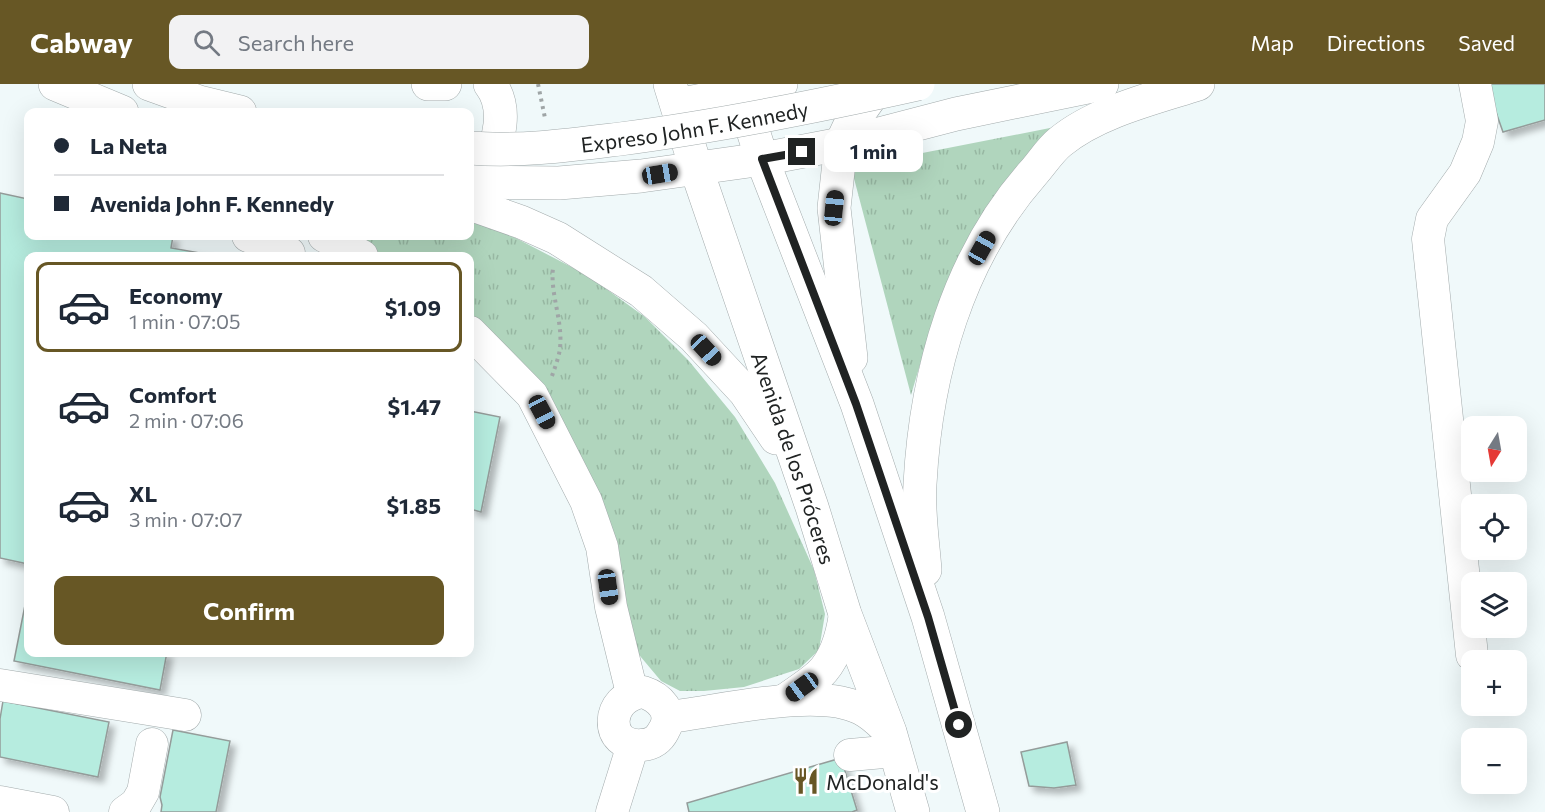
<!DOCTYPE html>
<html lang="en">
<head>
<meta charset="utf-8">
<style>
  :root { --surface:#fff; --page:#f2f2f3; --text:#1f2937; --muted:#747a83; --line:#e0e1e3; --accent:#675725 }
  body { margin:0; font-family:Commissioner,sans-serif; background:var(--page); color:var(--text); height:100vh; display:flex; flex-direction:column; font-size:22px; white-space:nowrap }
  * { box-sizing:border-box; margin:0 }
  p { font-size:20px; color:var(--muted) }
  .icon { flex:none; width:33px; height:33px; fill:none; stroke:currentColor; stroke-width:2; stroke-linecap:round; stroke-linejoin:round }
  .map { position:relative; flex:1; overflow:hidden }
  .sheet { position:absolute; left:24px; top:168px; width:450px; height:405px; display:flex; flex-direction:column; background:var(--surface); border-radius:12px; box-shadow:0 6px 24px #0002 }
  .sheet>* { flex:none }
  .top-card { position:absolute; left:24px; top:24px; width:450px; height:132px; border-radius:12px; box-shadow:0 6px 24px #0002; display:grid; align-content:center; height:132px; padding:0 30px; background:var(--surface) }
  .needle { width:39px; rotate:191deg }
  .fabs { position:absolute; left:1461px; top:332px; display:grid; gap:12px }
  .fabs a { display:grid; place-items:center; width:66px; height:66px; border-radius:12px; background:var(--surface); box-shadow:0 6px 24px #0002; font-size:30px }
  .end { position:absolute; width:27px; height:27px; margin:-14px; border:8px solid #202323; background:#fff; box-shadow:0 0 0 3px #fff }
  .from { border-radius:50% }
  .bubble { position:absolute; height:42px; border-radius:12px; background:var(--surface); box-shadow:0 6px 24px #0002; font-size:20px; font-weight:700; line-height:42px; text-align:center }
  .car { position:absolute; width:18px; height:36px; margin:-18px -9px; border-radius:8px; box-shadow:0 0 4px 2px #0007; background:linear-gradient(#222 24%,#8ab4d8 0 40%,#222 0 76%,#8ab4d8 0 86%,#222 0) }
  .top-card b { display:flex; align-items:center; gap:21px; height:57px; font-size:22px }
  .top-card b+b { border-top:2px solid var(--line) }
  .top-card i { width:15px; height:15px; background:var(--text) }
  ul { padding:10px 0 0; list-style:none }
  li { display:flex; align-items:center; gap:18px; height:90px; margin:0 12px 9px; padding:0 18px; border:3px solid transparent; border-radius:12px }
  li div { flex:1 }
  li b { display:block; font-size:22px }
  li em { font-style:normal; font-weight:700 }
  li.selected { border-color:var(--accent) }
  li>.icon { width:54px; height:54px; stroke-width:1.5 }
  .primary-button { display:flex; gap:12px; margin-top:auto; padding:12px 30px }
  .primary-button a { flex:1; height:69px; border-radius:12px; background:var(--accent); color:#fff; font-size:24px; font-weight:700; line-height:69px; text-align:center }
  header { display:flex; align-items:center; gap:36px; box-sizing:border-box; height:84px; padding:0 30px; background:var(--accent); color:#fff }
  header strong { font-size:28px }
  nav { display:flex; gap:33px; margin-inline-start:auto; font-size:21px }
  .search { width:420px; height:54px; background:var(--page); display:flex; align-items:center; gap:15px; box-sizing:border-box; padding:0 21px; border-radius:12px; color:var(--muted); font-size:22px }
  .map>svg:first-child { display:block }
</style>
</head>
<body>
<header>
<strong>Cabway</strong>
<div class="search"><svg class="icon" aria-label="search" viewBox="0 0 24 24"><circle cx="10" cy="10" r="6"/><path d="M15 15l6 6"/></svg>Search here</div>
<nav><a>Map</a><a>Directions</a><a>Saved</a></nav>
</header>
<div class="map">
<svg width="1545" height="728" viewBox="0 0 1545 728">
  <defs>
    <pattern id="park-tufts" width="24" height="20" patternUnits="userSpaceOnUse" patternTransform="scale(1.5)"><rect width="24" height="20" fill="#b0d5bd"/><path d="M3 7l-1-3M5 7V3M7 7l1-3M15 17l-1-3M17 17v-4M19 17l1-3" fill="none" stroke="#97b7a2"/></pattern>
    <filter id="shadow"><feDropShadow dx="5.5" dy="5.5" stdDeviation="3" flood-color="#0004"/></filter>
  </defs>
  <rect width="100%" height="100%" fill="#f0f9fa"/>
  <g fill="url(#park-tufts)">
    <polygon points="1060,42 961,168 927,257 911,311 851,83"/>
    <polygon points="470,138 502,147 587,191 645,233 689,277 735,333 775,399 814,486 825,530 819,566 799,585 744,603 704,607 680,607 661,597 630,560 595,405 470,242 470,172 377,172 334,152 470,152"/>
  </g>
  <g fill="#b6ecdf" stroke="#949c9a" stroke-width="1.5" filter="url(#shadow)">
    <polygon points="1486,0 1545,0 1545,36 1503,48"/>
    <polygon points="0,109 28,115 28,152 173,152 171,164 217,172 28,172 28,480 0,474"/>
    <polygon points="470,327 500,333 481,428 470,425"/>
    <polygon points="28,506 28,568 167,568 160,606 14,577"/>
    <polygon points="3,617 109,638 98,693 0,673 0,635"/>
    <polygon points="173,646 230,657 216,728 161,728 162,721 160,713"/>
    <polygon points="1067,658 1076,701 1054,704 1029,702 1021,668"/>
    <polygon points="841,674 857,726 852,728 689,728 687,719"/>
  </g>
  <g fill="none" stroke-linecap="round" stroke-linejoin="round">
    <defs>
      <g id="minor">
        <polyline points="248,152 289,169"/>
        <polyline points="324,152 362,172"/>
        <polyline points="470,248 532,311 586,417 602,463 611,523 632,609"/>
        <polyline points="1472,571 1428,155 1432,135 1465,89 1478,58 1482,37 1475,0"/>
        <polyline points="0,601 185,631"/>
        <path d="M643 608C659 613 675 628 664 646 659 656 653 660 642 661 603 664 605 612 643 608Z"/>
        <path d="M785 616C796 608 809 600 819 591 835 576 842 551 845 530"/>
        <path d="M668 633C717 628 818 602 861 625 872 630 881 640 890 648"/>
        <polyline points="850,671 895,667"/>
        <polyline points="0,718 53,728"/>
        <polyline points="125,728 136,720 143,708 152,660"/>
        <polyline points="612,728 633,661"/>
      </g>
      <g id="major">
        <polyline points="55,0 122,28"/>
        <path id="s1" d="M670 0 696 84 812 423 845 530 890 648 913 728"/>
        <polyline points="738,0 762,75 857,320 928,533 983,728"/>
        <polyline points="678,21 781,0"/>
        <path d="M477 83 486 81C500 58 508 23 490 0"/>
        <polyline points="470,98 559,99 641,92 762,75 841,60 956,30 1102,0"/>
        <polyline points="470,120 521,138 557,154 641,207 694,253 745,308 776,354"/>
        <polyline points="851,274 834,124 841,60 849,43 874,8 885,0"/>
        <path d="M925 486C923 458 918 428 920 400 926 288 958 174 1033 89 1042 79 1050 66 1060 58 1096 28 1154 14 1198 0"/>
      </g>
      <g id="highway">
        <polyline points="149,0 199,18 240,28"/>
        <polyline points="428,0 445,0"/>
      </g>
    </defs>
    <use href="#minor" stroke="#a3abac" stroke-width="33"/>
    <use href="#major" stroke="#a3abac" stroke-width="34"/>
    <use href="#highway" stroke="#a3abac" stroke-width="34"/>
    <g stroke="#9fa5a6" stroke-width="4" stroke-dasharray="3 4.5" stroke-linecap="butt">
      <polyline points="538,0 545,34"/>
      <path d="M552 292C555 283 559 273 560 264 563 237 550 210 553 184"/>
    </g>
    <use href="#minor" stroke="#fff" stroke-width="32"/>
    <use href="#major" stroke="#fff" stroke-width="33"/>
    <use href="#highway" stroke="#fff" stroke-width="33"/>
    <defs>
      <g id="highway-bridge">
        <path id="s2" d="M470 64C520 68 571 61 620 55 721 42 819 22 918 0"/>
      </g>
    </defs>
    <use href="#highway-bridge" stroke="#a3abac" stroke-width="34" stroke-linecap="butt"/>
    <use href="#highway-bridge" stroke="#fff" stroke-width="33"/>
  </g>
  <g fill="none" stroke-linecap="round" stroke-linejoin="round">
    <polyline stroke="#202323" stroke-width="8" points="802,68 762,75 856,320 928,533 959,641"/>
  </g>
  <defs>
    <symbol id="restaurant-bare" viewBox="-9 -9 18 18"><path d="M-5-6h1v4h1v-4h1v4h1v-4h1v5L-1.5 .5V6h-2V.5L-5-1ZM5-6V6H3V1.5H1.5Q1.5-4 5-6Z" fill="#675725" stroke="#fff" stroke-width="2.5" paint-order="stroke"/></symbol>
  </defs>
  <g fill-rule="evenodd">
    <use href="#restaurant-bare" x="787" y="678" width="38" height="38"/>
  </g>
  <g text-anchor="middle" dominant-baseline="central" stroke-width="6" stroke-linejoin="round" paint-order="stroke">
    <g font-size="21" fill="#202323" stroke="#fff">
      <text stroke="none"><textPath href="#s2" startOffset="226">Expreso John F. Kennedy</textPath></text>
      <text stroke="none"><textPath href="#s1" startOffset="394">Avenida de los Próceres</textPath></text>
    </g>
    <g font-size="21" fill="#202323" stroke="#fff" text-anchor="start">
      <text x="826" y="697">McDonald's</text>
    </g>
  </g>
</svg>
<div class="fabs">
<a><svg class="needle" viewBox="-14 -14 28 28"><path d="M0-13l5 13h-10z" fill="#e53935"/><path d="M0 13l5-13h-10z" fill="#747a83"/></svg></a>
<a><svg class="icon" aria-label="locate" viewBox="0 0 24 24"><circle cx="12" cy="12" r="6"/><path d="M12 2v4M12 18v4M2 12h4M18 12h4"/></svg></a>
<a><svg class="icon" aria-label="layers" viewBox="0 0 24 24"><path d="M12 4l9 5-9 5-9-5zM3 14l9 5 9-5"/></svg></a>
<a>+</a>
<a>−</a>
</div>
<i class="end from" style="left:959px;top:641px"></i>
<i class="end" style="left:802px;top:68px"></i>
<div class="bubble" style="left:824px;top:46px;width:99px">1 min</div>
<i class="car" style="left:660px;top:90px;rotate:81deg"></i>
<i class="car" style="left:834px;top:124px;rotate:6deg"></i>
<i class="car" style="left:982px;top:164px;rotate:29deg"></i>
<i class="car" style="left:706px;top:266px;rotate:137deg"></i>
<i class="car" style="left:542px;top:328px;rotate:152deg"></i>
<i class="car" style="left:608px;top:503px;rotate:172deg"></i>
<i class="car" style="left:802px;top:603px;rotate:234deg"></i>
<div class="top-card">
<b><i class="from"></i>La Neta</b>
<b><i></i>Avenida John F. Kennedy</b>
</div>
<section class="sheet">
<ul>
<li class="selected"><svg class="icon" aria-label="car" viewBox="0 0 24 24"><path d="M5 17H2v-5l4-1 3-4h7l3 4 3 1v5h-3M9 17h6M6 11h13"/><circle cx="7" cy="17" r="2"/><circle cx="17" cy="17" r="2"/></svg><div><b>Economy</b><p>1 min · 07:05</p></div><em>$1.09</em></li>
<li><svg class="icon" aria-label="car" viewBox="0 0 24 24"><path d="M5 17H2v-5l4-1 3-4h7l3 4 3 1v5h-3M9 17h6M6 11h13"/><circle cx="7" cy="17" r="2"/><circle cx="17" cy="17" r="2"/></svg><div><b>Comfort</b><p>2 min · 07:06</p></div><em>$1.47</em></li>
<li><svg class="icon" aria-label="car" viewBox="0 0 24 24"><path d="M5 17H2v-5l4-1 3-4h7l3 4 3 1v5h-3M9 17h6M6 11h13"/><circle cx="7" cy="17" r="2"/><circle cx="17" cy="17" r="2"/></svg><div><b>XL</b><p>3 min · 07:07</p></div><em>$1.85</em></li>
</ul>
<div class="primary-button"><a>Confirm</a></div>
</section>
</div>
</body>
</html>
